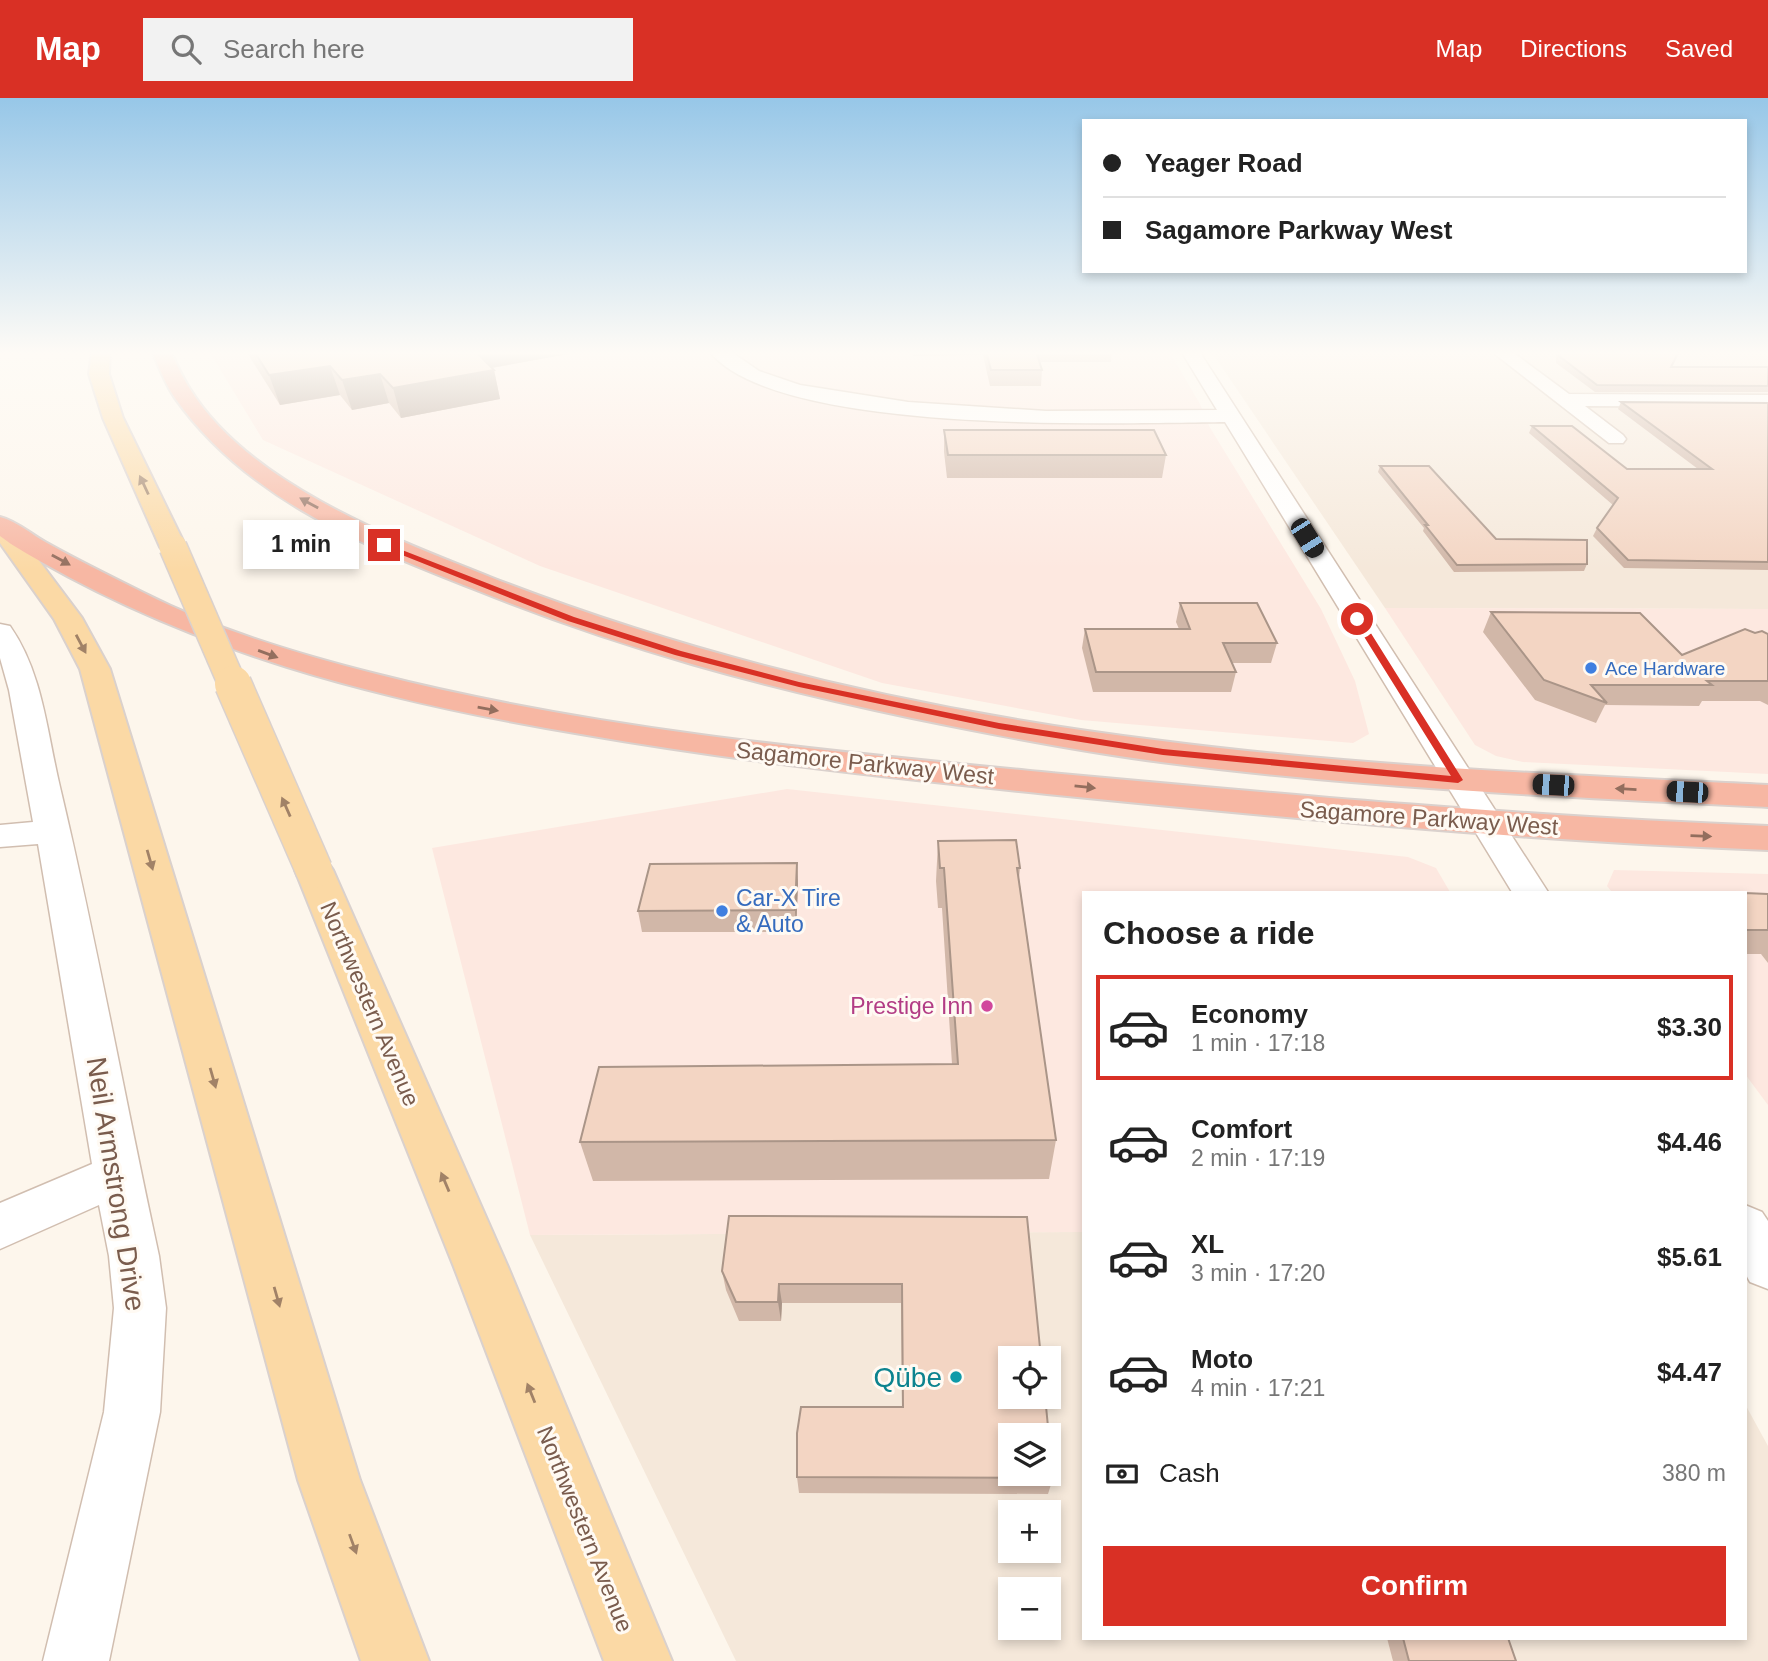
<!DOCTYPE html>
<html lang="en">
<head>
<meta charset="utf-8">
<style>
  :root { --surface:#fff; --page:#f2f2f2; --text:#222; --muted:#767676; --line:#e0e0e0; --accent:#d93025 }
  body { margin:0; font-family:Helvetica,sans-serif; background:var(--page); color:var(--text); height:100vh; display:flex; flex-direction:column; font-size:26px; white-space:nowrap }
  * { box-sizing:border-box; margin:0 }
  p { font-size:23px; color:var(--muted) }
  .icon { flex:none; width:38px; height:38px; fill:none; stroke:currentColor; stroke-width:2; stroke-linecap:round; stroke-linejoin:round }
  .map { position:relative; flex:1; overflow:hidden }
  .sheet { position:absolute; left:1082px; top:793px; width:665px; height:749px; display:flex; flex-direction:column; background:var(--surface); border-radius:0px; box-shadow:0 4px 10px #0003 }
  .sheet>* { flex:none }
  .guide { position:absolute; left:1082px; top:21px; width:665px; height:154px; border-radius:0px; box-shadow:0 4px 10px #0003; display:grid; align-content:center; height:154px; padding:0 21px; background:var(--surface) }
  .controls { position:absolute; left:998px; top:1248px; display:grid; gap:14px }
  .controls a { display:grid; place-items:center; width:63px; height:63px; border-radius:0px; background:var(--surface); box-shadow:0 4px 10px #0003; font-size:35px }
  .end { position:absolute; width:32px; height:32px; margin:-16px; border:9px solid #d93025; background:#fff; box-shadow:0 0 0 4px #fff }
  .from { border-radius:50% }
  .bubble { position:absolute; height:49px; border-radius:0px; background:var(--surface); box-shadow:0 4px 10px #0003; font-size:23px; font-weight:800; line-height:49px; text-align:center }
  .car { position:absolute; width:21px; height:42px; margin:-21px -10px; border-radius:9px; box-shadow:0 0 5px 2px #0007; background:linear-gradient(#222 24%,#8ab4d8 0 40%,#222 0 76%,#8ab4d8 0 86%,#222 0) }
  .guide b { display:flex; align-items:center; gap:24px; height:66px; font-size:26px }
  .guide b+b { border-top:2px solid var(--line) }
  .guide i { width:18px; height:18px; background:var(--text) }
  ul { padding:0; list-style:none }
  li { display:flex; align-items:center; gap:21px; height:105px; margin:0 14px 10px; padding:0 7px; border:4px solid transparent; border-radius:0px }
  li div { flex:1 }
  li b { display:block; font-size:26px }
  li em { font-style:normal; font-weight:800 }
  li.current { border-color:var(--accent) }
  li>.icon { width:63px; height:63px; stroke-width:1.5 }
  h2 { padding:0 21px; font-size:32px; line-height:84px }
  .pay { display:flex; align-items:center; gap:18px; height:77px; padding:0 21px; font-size:26px }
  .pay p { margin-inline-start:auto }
  .button { display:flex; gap:14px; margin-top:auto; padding:14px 21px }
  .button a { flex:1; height:80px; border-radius:0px; background:var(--accent); color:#fff; font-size:28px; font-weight:800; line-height:80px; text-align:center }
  header { display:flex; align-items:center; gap:42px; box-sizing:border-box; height:98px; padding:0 35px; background:var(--accent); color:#fff }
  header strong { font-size:33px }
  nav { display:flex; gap:38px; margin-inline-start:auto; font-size:24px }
  .search { width:490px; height:63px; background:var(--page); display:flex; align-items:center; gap:18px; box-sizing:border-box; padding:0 24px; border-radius:0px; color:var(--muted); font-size:26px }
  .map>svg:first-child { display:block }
</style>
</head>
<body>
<header>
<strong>Map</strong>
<div class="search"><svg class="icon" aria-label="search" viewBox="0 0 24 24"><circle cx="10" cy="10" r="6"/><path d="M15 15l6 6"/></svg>Search here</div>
<nav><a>Map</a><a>Directions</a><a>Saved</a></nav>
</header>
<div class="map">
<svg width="1768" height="1563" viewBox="0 0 1768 1563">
  <rect width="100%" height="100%" fill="#fdf6ec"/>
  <g fill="#f5e8da" fill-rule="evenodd">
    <polygon points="1211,253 1768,253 1768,511 1385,510"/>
    <path d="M1083 1134V1540H1745V1306L1768 1348V1563H736L530 1137ZM1010 1260H1048V1298H1010ZM1010 1337H1048V1376H1010ZM1010 1414H1048V1452H1010ZM1010 1491H1048V1530H1010Z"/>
  </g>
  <g fill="#fde8e0">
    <polygon points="209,253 1169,253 1200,306 1209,328 1321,511 1355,583 1369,636 1353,645 1081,622 882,585 540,468 263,342"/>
    <polygon points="1385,510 1768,511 1768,676 1523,664 1496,658 1475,647"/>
    <polygon points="787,691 1408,759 1436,770 1450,794 1083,794 1083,1134 530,1137 432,750"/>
    <polygon points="1614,772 1768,776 1768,1007 1745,976 1745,794 1612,794 1607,788"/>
  </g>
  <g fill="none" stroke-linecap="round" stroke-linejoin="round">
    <defs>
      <g id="minor">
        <path d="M709 253H730L759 273 800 287 908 304 1046 313 1217 312 1181 253H1199L1548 794H1512L1225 324C1118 325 776 338 709 253Z"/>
        <polygon points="1491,253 1511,253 1569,296 1768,297 1768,309 1585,308 1623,337 1626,341 1623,345 1609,345"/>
        <path d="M0 526 10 528C43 575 47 635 60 689 97 844 125 1002 159 1158L166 1210 160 1314 109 1563H43L104 1314 114 1210 109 1158 99 1107 0 1151V1105L92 1066 38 746 0 749V727L33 724 9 592 0 560Z"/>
        <polygon points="1745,1107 1762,1114 1768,1123 1768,1191 1750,1184 1745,1175"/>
      </g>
      <g id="major">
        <polygon points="92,253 110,253 109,276 123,320 186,449 182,454 173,457 164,454 160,449 103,320 89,276"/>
        <polygon points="0,422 10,424 82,520 110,571 360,1382 429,1563 361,1563 298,1382 80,571 54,521 0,445"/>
        <polygon points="314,759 327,763 333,772 508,1169 672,1563 604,1563 454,1169 295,772 301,763"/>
      </g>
      <g id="highway">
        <path d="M152 253H170C177 266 182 279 190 291 248 385 391 440 490 479 705 563 933 615 1162 643 1363 669 1566 677 1768 687V709C1565 699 1362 690 1161 664 1077 653 995 637 912 620 760 588 623 551 479 493 367 449 247 402 175 300 165 286 159 269 152 253Z"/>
        <path d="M0 419C17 423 32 437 47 445 79 463 112 479 144 495 217 532 297 556 376 576 596 632 825 653 1051 675 1290 697 1528 719 1768 728V752C1527 743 1287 720 1047 696 891 680 736 663 581 636 379 602 188 554 11 446L0 438Z"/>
      </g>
    </defs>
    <use href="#minor" stroke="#d1beb0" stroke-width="3"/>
    <use href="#major" stroke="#dad1cd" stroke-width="4"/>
    <use href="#highway" stroke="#dad1cd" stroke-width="4"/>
    <use href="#minor" fill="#fff" fill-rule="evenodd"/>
    <use href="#major" fill="#fbd9a5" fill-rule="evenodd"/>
    <use href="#highway" fill="#f7b7a3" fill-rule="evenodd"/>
    <defs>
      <polyline id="major-bridge-far1" points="173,449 233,588"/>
      <polyline id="major-bridge" points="233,586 314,772"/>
    </defs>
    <use href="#major-bridge-far1" stroke="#dad1cd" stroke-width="30" stroke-linecap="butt"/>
    <use href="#major-bridge" stroke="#dad1cd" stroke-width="39" stroke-linecap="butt"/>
    <use href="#major-bridge-far1" stroke="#fbd9a5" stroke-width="27"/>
    <use href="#major-bridge" stroke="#fbd9a5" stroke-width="36"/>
  </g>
  <g fill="#d1b7a8">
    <polygon points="246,253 584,253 492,270 494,272 500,301 401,320 389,305 352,312 340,297 280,307"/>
    <polygon points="912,253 1112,253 1111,264 1040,264 1042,272 1041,288 990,288 983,257 913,258"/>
    <polygon points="1556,253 1680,253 1672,269 1768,269 1768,294 1595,294 1556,265"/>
    <polygon points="1621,304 1768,305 1768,472 1624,470 1593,438 1597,430 1613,407 1529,335 1532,328 1627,371 1698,371 1618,311"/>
    <polygon points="944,332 1166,357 1162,380 947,380 944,354"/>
    <polygon points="1380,368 1496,441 1587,466 1584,473 1454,474 1423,433 1424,430 1378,374"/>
    <polygon points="1180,505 1277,545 1271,565 1232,565 1236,574 1231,594 1093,594 1082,550 1085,531 1179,531 1176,524"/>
    <polygon points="1491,514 1682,557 1755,535 1768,536 1768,607 1760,603 1702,603 1699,608 1605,607 1596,625 1535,602 1483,534"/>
    <polygon points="938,743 1020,770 1019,780 1056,1042 1049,1081 593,1083 580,1044 952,966 942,810 938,810 936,783"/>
    <polygon points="797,765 798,786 796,834 642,834 638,813"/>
    <polygon points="1745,795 1768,796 1768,865 1761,856 1745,856"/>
    <polygon points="1027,1119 1053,1380 1048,1396 799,1395 797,1379 902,1309 901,1205 782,1205 781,1223 739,1223 726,1192 722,1173"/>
    <polygon points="1387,1540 1508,1540 1516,1563 1393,1563"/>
  </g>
  <g fill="#aa9588">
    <polygon points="469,253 584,253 474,273"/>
    <polygon points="330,268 340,297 280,307 269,277"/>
    <polygon points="494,272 500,301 401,320 393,290"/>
    <polygon points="380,276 389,305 352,312 342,282"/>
    <polygon points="797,765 798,786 796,834 795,812"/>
    <polygon points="779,1186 782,1205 781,1223 778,1204"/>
  </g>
  <g fill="#f3d5c3" stroke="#aa9588" stroke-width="2" fill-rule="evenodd">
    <polygon points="254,253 475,253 494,272 393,290 380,276 342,282 330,268 269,277"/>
    <polygon points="986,253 1036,253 1042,272 991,272"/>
    <polygon points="1559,253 1679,253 1671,269 1768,269 1768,288 1597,287 1559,258"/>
    <polygon points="1621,304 1768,305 1768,464 1628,462 1597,430 1618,400 1532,328 1572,328 1627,371 1712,371"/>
    <polygon points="944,332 1154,332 1166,357 948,357"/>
    <polygon points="1380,368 1429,368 1496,441 1587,442 1587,466 1457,467 1425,427 1428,427"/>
    <polygon points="1180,505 1257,505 1277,545 1223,545 1236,574 1096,574 1085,531 1190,531"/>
    <polygon points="1491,514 1640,515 1682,557 1745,531 1755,535 1762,533 1768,536 1768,583 1707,583 1712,587 1591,587 1607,605 1544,582"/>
    <polygon points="1016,742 1020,770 1017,770 1056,1042 580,1044 599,969 958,966 944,770 940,770 938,743"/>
    <polygon points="797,765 795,812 638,813 650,766"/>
    <polygon points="1745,795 1768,796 1768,832 1745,832"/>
    <path d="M729 1118 1027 1119 1041 1260H1010V1298H1045L1053 1380 797 1379V1335L801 1309H903L902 1186H779L778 1204H736L722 1173ZM1010 1337H1048V1376H1010Z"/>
    <polygon points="1403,1540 1508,1540 1516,1563 1409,1563"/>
  </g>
  <defs><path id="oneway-solid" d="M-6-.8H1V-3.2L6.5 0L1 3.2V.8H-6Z" transform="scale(1.75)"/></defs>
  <g fill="#a18267">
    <use href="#oneway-solid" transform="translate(144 387) rotate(-115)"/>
    <use href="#oneway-solid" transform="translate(81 546) rotate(62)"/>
    <use href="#oneway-solid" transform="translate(286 709) rotate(-114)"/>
    <use href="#oneway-solid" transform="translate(150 762) rotate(74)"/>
    <use href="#oneway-solid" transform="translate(213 980) rotate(74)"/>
    <use href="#oneway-solid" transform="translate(445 1084) rotate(-113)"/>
    <use href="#oneway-solid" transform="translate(277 1199) rotate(74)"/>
    <use href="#oneway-solid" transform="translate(531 1295) rotate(-112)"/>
    <use href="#oneway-solid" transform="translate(353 1446) rotate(70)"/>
  </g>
  <g fill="#936e5e">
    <use href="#oneway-solid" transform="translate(309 405) rotate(-151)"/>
    <use href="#oneway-solid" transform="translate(61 462) rotate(29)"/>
    <use href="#oneway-solid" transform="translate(268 556) rotate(20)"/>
    <use href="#oneway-solid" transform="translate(488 611) rotate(10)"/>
    <use href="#oneway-solid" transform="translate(1085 689) rotate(6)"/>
    <use href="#oneway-solid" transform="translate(1626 691) rotate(-177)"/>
    <use href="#oneway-solid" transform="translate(1701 738) rotate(2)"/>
  </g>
  <linearGradient id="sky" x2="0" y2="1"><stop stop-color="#97c7e8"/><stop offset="0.54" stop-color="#fefbf6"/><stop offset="1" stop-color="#fefbf6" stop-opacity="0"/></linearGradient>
  <rect width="1768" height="472" fill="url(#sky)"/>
  <polygon fill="#d93025" points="384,445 574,519 681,553 799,584 999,625 1163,651 1451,678 1353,521 1357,518 1362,521 1463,682 1458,685 1163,657 999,631 799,589 675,557 568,523 382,449"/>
  <g fill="#3f7fe0" stroke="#fffaf3" stroke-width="2.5">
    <circle cx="1591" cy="570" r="7"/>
    <circle cx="722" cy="813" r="7"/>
  </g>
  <circle fill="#d1479c" stroke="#fffaf3" stroke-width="2.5" cx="987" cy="908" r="7"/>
  <circle fill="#0f9aa8" stroke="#fffaf3" stroke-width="2.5" cx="956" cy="1279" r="7"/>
  <g text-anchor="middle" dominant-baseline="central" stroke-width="6" stroke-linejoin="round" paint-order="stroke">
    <g font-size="19" fill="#366cbe" stroke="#fffaf3" text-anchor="start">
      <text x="1605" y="570">Ace Hardware</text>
    </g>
    <g font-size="23" fill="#7a5c4d" stroke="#fffaf3">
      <text transform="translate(865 665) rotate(6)">Sagamore Parkway West</text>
      <text transform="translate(1429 720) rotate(4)">Sagamore Parkway West</text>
      <text transform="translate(370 906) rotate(67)">Northwestern Avenue</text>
      <text transform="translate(585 1431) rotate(68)">Northwestern Avenue</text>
    </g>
    <g font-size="23" fill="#366cbe" stroke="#fffaf3" text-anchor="start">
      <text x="736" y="800">Car-X Tire<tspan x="736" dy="26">&amp; Auto</tspan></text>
    </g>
    <g font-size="23" fill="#b23c85" stroke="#fffaf3" text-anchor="end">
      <text x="973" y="908">Prestige Inn</text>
    </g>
    <g font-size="28" fill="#7a5c4d" stroke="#fffaf3">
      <text transform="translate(116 1086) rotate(81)">Neil Armstrong Drive</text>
    </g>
    <g font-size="28" fill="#0d838f" stroke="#fffaf3" text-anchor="end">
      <text x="942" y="1279">Qübe</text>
    </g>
  </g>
</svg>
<div class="controls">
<a><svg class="icon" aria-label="locate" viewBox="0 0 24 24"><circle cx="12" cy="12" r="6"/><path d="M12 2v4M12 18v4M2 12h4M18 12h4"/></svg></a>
<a><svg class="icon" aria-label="layers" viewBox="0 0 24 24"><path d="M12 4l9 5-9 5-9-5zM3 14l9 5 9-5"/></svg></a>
<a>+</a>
<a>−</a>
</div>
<i class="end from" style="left:1357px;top:521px"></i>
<i class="end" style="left:384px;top:447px"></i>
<div class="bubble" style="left:243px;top:422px;width:116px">1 min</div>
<i class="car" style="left:1307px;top:440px;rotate:148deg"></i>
<i class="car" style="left:1553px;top:687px;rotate:273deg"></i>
<i class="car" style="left:1687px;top:694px;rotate:273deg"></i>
<div class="guide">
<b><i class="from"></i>Yeager Road</b>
<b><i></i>Sagamore Parkway West</b>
</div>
<section class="sheet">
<h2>Choose a ride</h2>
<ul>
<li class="current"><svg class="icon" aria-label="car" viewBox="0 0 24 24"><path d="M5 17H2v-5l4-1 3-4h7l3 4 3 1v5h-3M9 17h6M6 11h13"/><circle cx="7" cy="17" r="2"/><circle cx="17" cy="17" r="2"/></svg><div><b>Economy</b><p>1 min · 17:18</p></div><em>$3.30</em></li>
<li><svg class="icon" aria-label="car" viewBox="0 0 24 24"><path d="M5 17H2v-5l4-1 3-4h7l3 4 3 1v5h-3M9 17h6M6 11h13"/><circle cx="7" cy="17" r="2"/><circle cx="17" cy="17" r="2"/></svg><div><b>Comfort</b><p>2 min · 17:19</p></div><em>$4.46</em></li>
<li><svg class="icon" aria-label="car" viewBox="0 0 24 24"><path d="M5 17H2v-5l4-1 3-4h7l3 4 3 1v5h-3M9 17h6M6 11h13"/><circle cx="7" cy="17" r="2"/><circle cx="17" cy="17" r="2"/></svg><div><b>XL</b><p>3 min · 17:20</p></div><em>$5.61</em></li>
<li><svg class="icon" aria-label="car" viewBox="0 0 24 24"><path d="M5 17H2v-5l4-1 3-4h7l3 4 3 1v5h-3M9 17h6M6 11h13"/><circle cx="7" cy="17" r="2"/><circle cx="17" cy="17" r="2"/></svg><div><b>Moto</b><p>4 min · 17:21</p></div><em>$4.47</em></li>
</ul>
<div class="pay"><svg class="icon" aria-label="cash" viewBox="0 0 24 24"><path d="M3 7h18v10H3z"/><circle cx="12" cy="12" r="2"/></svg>Cash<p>380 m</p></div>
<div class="button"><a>Confirm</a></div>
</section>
</div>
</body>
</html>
